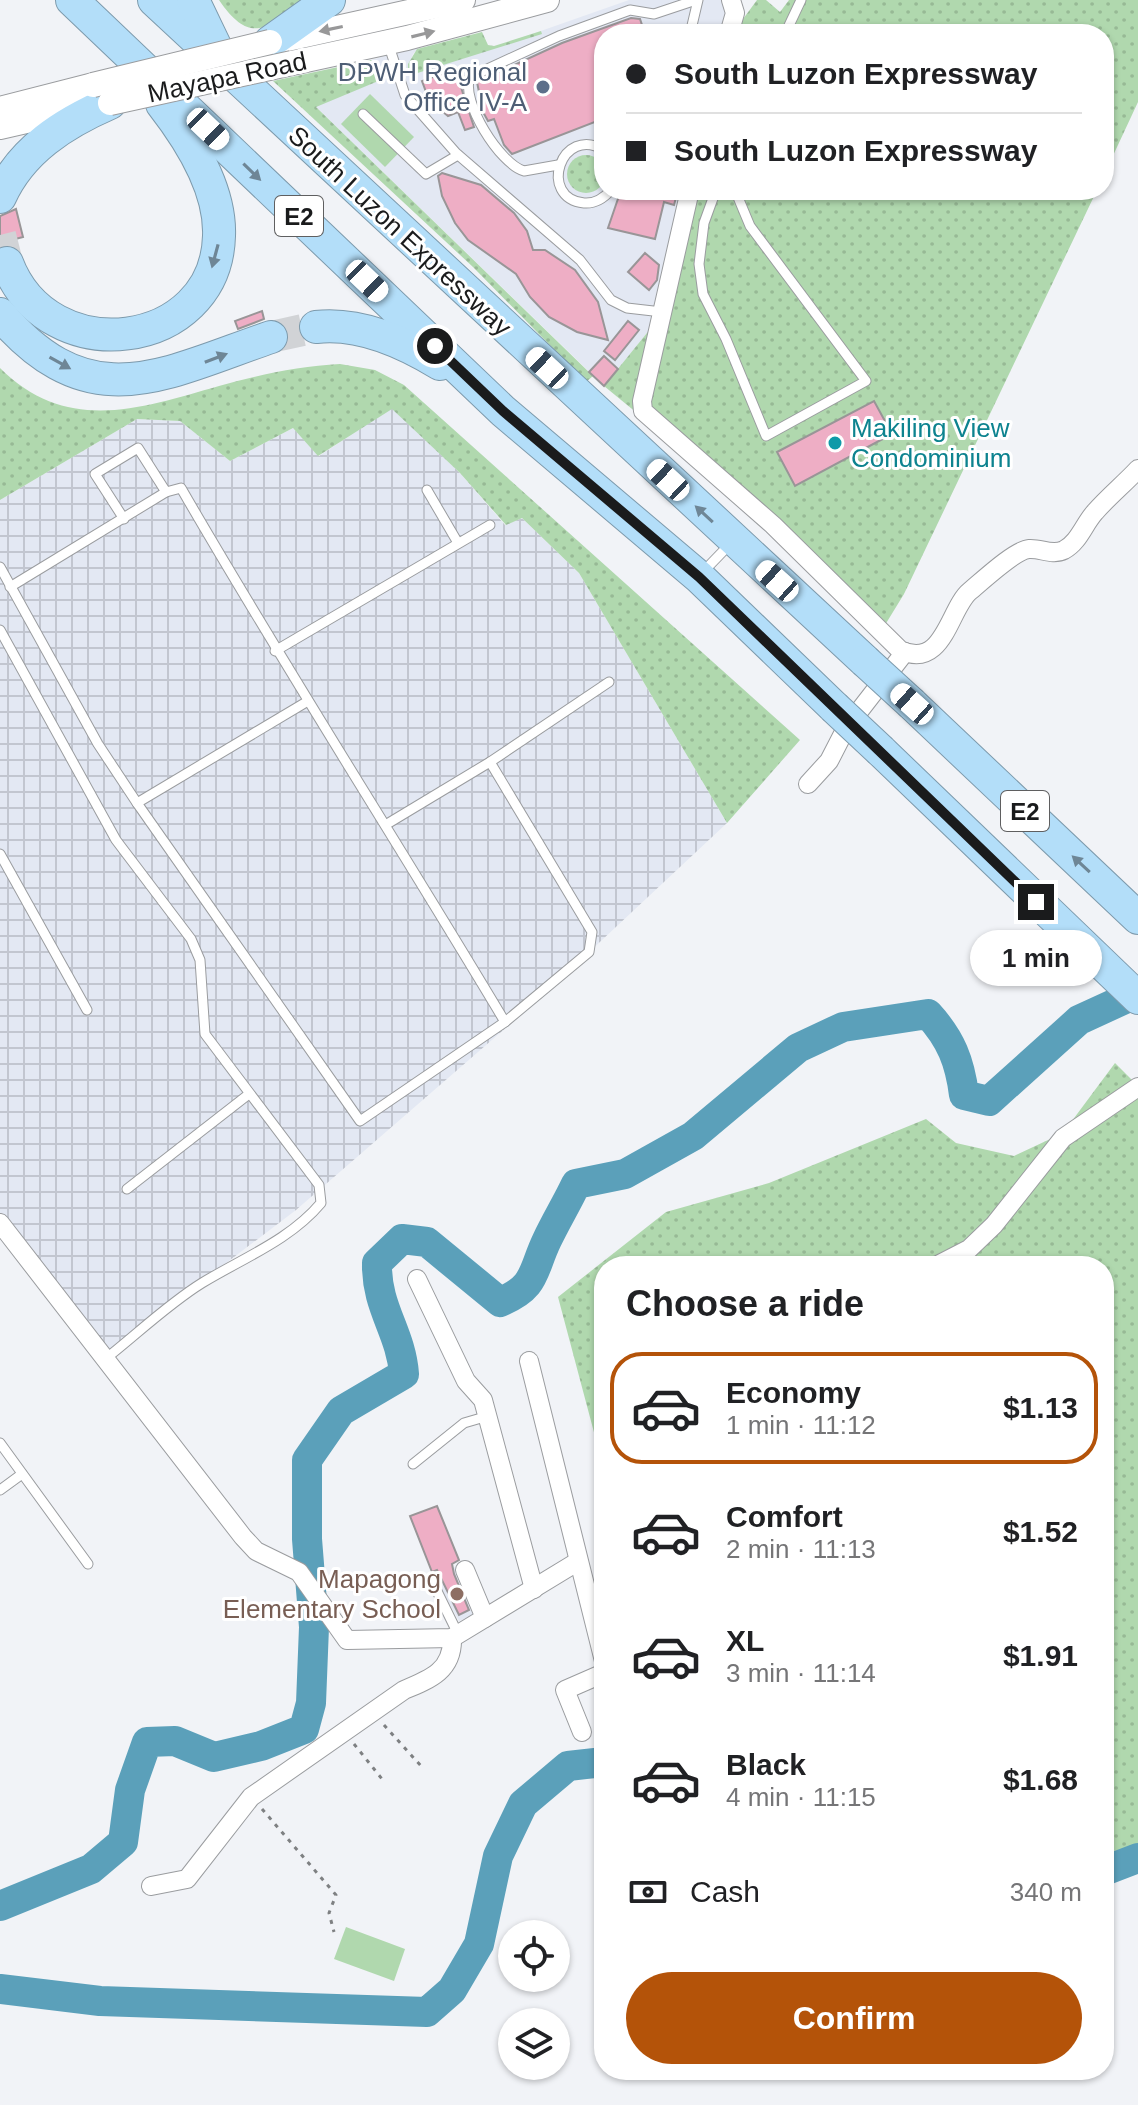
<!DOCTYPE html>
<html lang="en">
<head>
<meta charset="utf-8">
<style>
  :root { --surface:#fff; --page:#f6f6f6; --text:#202124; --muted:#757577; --line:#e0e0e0; --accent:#b45309 }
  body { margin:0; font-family:Helvetica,sans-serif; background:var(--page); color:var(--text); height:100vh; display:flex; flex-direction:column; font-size:30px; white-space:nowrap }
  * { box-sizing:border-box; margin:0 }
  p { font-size:26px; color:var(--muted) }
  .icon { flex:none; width:44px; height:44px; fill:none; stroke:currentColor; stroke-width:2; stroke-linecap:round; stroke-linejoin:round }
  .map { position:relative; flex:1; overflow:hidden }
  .sheet { position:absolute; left:594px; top:1256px; width:520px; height:824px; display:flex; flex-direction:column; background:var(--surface); border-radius:32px; box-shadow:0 2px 6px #0004 }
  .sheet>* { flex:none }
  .guide { position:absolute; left:594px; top:24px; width:520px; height:176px; border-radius:32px; box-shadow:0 2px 6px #0004; display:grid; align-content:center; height:176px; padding:0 32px; background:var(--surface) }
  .buttons { position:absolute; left:498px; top:1920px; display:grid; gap:16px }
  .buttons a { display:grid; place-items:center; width:72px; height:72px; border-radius:50%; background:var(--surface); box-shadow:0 2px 6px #0004; font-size:40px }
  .end { position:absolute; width:36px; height:36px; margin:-18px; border:10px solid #1a1b1c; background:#fff; box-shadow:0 0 0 4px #fff }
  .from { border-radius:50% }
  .bubble { position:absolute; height:56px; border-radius:28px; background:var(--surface); box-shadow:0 2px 6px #0004; font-size:26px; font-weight:700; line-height:56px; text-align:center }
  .car { position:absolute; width:24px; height:48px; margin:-24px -12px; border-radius:10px; box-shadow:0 0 6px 2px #0007; background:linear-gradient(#fff 24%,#345 0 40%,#fff 0 76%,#345 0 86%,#fff 0) }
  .guide b { display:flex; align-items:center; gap:28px; height:76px; font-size:30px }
  .guide b+b { border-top:2px solid var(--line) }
  .guide i { width:20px; height:20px; background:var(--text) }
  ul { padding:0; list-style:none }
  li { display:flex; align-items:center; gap:24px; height:112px; margin:0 16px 12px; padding:0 16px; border:4px solid transparent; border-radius:32px }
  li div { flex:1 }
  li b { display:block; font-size:30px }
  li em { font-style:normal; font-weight:700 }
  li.current { border-color:var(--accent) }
  li>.icon { width:72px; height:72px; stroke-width:1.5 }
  h2 { padding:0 32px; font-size:36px; line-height:96px }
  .pay { display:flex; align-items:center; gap:20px; height:88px; padding:0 32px; font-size:30px }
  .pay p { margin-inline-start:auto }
  .action { display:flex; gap:16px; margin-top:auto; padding:16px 32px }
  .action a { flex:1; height:92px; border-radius:48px; background:var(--accent); color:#fff; font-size:32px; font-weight:700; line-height:92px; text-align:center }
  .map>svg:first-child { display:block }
</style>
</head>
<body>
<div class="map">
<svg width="1138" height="2105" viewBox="0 0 1138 2105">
  <defs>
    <pattern id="industrial-grid" width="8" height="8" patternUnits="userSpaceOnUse" patternTransform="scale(2)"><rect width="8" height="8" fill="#e3e8f3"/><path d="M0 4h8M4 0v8" fill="none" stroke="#c2c6d0"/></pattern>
    <pattern id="grass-dots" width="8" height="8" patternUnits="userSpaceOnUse" patternTransform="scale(2)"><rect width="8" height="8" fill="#b0d8ae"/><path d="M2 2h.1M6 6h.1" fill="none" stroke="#97b995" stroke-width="1.8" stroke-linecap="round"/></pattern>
  </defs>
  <rect width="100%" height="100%" fill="#f1f3f7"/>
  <g fill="#e3e8f3">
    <polygon points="629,0 723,0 731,17 725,34 604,34 604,190 687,190 655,323 604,386 315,106 388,77 371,60 421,46 413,54 407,71 504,44"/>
    <polygon points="458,1566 478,1613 459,1621 434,1575"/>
  </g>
  <polygon fill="url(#industrial-grid)" points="392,408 460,473 505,525 522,518 579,573 727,823 539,999 296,1210 105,1355 0,1215 0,500 137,419 180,421 230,461 293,428 319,456"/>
  <g fill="url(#grass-dots)">
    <path d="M219 0H306C268 26 252 48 219 0Z"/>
    <polygon points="757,0 766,0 780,12 789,0 1138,0 1138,102 1104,175 1104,34 732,34"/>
    <polygon points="541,31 542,34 408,76 408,64 417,49 482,32 488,45 494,46"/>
    <polygon points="371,60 388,77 316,107 593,376 586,382 473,267 273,81"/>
    <circle cx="586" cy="174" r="19"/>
    <polygon points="694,190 1097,190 904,594 885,625 800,538 648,406"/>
    <polygon points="655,323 643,418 604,386"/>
    <path d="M340 364 375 370 404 385 800 740 727 823 579 573 522 518 506 525 460 473 392 409 318 456 293 428 230 461 180 421 137 419 0 500V368C67 435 142 408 219 386 258 375 299 366 340 364Z"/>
    <polygon points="1115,1063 1138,1086 1138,1846 1104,1853 1104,1266 604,1266 604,1470 558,1297 666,1212 769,1183 926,1119 956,1143 1014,1156 1063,1133"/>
  </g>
  <g fill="#b0d8ae">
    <polygon points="370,94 414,137 385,167 341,124"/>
    <polygon points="346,1927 405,1949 394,1981 334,1959"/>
  </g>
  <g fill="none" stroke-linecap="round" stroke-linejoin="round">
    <g stroke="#5ba0ba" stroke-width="30">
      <polyline points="1104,1871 1138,1858"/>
      <path d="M0 1906 91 1869 123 1842 130 1790 147 1742 175 1741 214 1757 261 1746 304 1729 311 1703 314 1627 307 1539V1460L341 1411 404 1374C401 1332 376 1308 377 1263L402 1239 427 1242 500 1302C537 1287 532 1271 547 1240 556 1221 567 1203 576 1184L625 1174 693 1136 798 1048 843 1027 928 1014C951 1039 960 1062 964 1095L989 1101 1079 1020 1138 993"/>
      <polyline points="0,1989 100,2001 427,2012 452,1990 479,1944 498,1856 523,1804 568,1766 604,1762"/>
    </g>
  </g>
  <g fill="#eeaec5" stroke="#999597" stroke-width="2">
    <polygon points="631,18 640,19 645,34 604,34 604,115 600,120 512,154 504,145 494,119 488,121 483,112 477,82 562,43"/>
    <polygon points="455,69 474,127 465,130 458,112 448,116 429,100 422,81"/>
    <polygon points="442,173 481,185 514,213 527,231 533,250 545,250 575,270 598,302 608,340 577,332 549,317 530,297 516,274 468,240 455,223 442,196 438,176"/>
    <polygon points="621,190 678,190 674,205 664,202 655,239 608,228"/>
    <polygon points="16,209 23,237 0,243 0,216"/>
    <polygon points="645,253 659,265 657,280 649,290 628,272"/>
    <polygon points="262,311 264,319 238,329 235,321"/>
    <polygon points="628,321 639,330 615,360 604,351"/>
    <polygon points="604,356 618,369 604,386 589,372"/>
    <polygon points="874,401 892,434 795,486 777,452"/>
    <polygon points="437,1506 459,1560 452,1564 454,1574 469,1610 459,1615 437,1570 432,1572 410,1516"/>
  </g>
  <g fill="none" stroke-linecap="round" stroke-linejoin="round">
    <g stroke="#d1d3d6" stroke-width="32" stroke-dasharray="32 16" stroke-linecap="butt">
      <polyline points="0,235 7,263"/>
      <polyline points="271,337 316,327"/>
    </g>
    <defs>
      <g id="lane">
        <polyline points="690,34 698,0"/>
        <polyline points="785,34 801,0"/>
        <polyline points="388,43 405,95 456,153 580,260 611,300 627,308 662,312"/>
        <polyline points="363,114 426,174 458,155"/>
        <path d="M604 150C561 124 537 198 584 203 596 204 604 198 611 190"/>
        <path d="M558 165 524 171C500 164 460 101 470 77L559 36 630 10 654 14 696 0"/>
        <polyline points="716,190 704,223 699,264 703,294 726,339 766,436 866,381 750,226 735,190"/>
        <polyline points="427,490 458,543"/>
        <polyline points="124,519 95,474 138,448 166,492"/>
        <polyline points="0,567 98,744 137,803 308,701"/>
        <polyline points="702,573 731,543"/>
        <path d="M10 587 166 492 181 488C285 668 398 843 505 1022"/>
        <path d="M0 630 116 840 191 939 200 960 205 1034 319 1185 321 1203C290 1240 243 1258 202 1283 168 1304 136 1335 104 1360"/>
        <polyline points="275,651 490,525"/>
        <polyline points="137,803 360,1121 505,1022 589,952 592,932 490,762"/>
        <polyline points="387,824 490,762 609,682"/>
        <polyline points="0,854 87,1010"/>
        <polyline points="127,1189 249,1094"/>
        <polyline points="0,1443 88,1564"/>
        <polyline points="413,1464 464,1423 488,1416"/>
        <polyline points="0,1490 22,1474"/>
        <polyline points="432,1581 458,1634"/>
      </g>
      <g id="street">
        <polyline points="729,34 735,13 731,0"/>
        <path d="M690 190 642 401 643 411 773 525 900 650C944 671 949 608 970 591 981 582 1015 550 1029 549 1041 548 1052 556 1064 550 1079 542 1084 524 1095 512 1108 497 1124 484 1138 469"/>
        <polyline points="808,784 829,761 846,728 905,652"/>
        <polyline points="0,1223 243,1537 256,1551 299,1572 347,1640 452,1638 577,1562"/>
        <polyline points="936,1266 969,1249 994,1225 1063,1138 1138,1087"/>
        <polyline points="417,1279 466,1381 483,1400 534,1589"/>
        <polyline points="529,1361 604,1661"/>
        <polyline points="465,1570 485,1618"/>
        <polyline points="582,1732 565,1690 604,1673"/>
        <path d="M151 1886 187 1879 251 1797 404 1690C431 1679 453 1670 452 1638"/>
      </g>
      <g id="secondary">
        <polyline points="278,41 463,0"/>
        <polyline points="292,63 407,38 547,0"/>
        <polyline points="0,109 93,85"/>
        <polyline points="0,127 87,107"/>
      </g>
      <g id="highway">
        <polyline points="72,0 503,411 699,577 834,707"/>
        <polyline points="154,0 865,661"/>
        <polyline points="193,0 217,50"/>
        <polyline points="270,42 329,0"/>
        <path d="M0 197C21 150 64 123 110 103"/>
        <path d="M7 263C48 372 216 351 219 236 221 189 190 140 162 104"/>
        <path d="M0 314C90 420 163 374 271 337"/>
        <path d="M316 327C359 322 404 342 440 364"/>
        <polyline points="912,704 1138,918"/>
        <polyline points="881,751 1138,998"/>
      </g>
    </defs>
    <use href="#lane" stroke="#9a9c9f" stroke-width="11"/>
    <use href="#street" stroke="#9a9c9f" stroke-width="20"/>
    <use href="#secondary" stroke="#9a9c9f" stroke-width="26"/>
    <use href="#highway" stroke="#7d9aac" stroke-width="34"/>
    <g stroke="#7e8082" stroke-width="3" stroke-dasharray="4 6" stroke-linecap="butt">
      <polyline points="384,1725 421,1766"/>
      <polyline points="354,1744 382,1779"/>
      <polyline points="262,1809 336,1895 329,1913 334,1932"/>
    </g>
    <use href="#lane" stroke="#fff" stroke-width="9"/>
    <use href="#street" stroke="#fff" stroke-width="18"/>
    <use href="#secondary" stroke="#fff" stroke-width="24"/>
    <use href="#highway" stroke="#b3def9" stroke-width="32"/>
    <defs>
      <g id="secondary-bridge">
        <polyline points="93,85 270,42"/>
        <polyline points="110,103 292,63"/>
      </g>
      <g id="highway-bridge">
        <polyline points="865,661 912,704"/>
        <polyline points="834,707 881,751"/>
      </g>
    </defs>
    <use href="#secondary-bridge" stroke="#9a9c9f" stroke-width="26" stroke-linecap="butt"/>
    <use href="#highway-bridge" stroke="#7d9aac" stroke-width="34" stroke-linecap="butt"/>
    <use href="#secondary-bridge" stroke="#fff" stroke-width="24"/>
    <use href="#highway-bridge" stroke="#b3def9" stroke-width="32"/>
  </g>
  <defs><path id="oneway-solid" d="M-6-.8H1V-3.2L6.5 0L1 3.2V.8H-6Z" transform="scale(2)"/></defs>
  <g fill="#989899">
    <use href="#oneway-solid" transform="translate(331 29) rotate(168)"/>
    <use href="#oneway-solid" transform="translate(423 34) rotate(-14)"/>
  </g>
  <g fill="#6e8696">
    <use href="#oneway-solid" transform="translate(252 172) rotate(44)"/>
    <use href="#oneway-solid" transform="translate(215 256) rotate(105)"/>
    <use href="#oneway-solid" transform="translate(216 358) rotate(-21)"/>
    <use href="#oneway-solid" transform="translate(60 363) rotate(29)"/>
    <use href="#oneway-solid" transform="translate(704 514) rotate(-137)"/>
    <use href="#oneway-solid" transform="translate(1081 864) rotate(-137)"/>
  </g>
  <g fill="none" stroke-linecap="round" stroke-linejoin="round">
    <polyline stroke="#1a1b1c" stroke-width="10" points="435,346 503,411 699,577 1036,902"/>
  </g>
  <circle fill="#5c6f8a" stroke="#fff" stroke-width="3" cx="543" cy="87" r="8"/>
  <circle fill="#0f9aa8" stroke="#fff" stroke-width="3" cx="835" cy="443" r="8"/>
  <circle fill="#8d6e63" stroke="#fff" stroke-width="3" cx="457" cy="1594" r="8"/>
  <g text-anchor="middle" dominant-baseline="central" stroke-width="6" stroke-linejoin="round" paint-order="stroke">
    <g fill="#fff" stroke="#5f5f60" stroke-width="2">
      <rect x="275" y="196" width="48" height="40" rx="6"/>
      <rect x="1001" y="791" width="48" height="40" rx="6"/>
    </g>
    <g font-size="24" font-weight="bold" fill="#1a1b1c">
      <text x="299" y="216">E2</text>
      <text x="1025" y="811">E2</text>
    </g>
    <g font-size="26" fill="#4e5e75" stroke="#fff" text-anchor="end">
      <text x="527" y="72">DPWH Regional<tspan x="527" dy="30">Office IV-A</tspan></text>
    </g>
    <g font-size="26" fill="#1a1b1c" stroke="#fff">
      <text transform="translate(227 77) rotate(-12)">Mayapa Road</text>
      <text transform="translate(400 231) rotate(43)">South Luzon Expressway</text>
    </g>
    <g font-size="26" fill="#0d838f" stroke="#fff" text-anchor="start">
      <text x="851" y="428">Makiling View<tspan x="851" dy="30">Condominium</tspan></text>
    </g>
    <g font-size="26" fill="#785e54" stroke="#fff" text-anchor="end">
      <text x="441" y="1579">Mapagong<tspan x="441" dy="30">Elementary School</tspan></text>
    </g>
  </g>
</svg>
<div class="buttons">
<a><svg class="icon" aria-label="locate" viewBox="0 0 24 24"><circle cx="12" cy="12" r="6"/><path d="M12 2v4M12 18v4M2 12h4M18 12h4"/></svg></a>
<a><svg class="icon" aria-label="layers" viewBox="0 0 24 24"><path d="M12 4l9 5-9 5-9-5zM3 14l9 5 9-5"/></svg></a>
</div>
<i class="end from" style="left:435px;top:346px"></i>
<i class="end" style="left:1036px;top:902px"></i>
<div class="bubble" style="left:970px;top:930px;width:132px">1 min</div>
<i class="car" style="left:208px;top:129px;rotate:134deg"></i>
<i class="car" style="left:367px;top:281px;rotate:134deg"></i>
<i class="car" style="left:547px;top:368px;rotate:313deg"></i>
<i class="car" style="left:668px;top:480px;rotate:313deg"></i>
<i class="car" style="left:777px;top:581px;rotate:312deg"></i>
<i class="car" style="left:912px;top:704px;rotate:312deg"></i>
<div class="guide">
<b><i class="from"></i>South Luzon Expressway</b>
<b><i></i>South Luzon Expressway</b>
</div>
<section class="sheet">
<h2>Choose a ride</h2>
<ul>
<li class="current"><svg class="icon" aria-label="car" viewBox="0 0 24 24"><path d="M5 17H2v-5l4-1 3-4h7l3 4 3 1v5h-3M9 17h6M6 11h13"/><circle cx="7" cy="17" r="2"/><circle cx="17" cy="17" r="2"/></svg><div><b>Economy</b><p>1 min · 11:12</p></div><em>$1.13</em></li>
<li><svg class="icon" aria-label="car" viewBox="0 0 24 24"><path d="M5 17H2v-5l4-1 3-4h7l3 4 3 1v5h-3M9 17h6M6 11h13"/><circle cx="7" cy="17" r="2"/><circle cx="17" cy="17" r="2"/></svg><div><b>Comfort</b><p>2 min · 11:13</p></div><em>$1.52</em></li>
<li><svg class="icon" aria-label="car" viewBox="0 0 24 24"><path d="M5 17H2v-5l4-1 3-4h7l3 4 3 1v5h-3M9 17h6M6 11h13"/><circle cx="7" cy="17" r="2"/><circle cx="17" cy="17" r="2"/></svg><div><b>XL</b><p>3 min · 11:14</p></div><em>$1.91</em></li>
<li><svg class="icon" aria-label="car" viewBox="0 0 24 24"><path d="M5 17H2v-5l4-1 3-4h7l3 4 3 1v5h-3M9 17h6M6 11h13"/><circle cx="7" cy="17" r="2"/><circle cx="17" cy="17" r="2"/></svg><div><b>Black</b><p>4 min · 11:15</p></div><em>$1.68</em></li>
</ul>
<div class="pay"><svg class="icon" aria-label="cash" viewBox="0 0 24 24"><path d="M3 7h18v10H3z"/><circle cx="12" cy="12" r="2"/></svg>Cash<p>340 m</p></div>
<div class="action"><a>Confirm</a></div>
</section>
</div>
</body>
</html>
